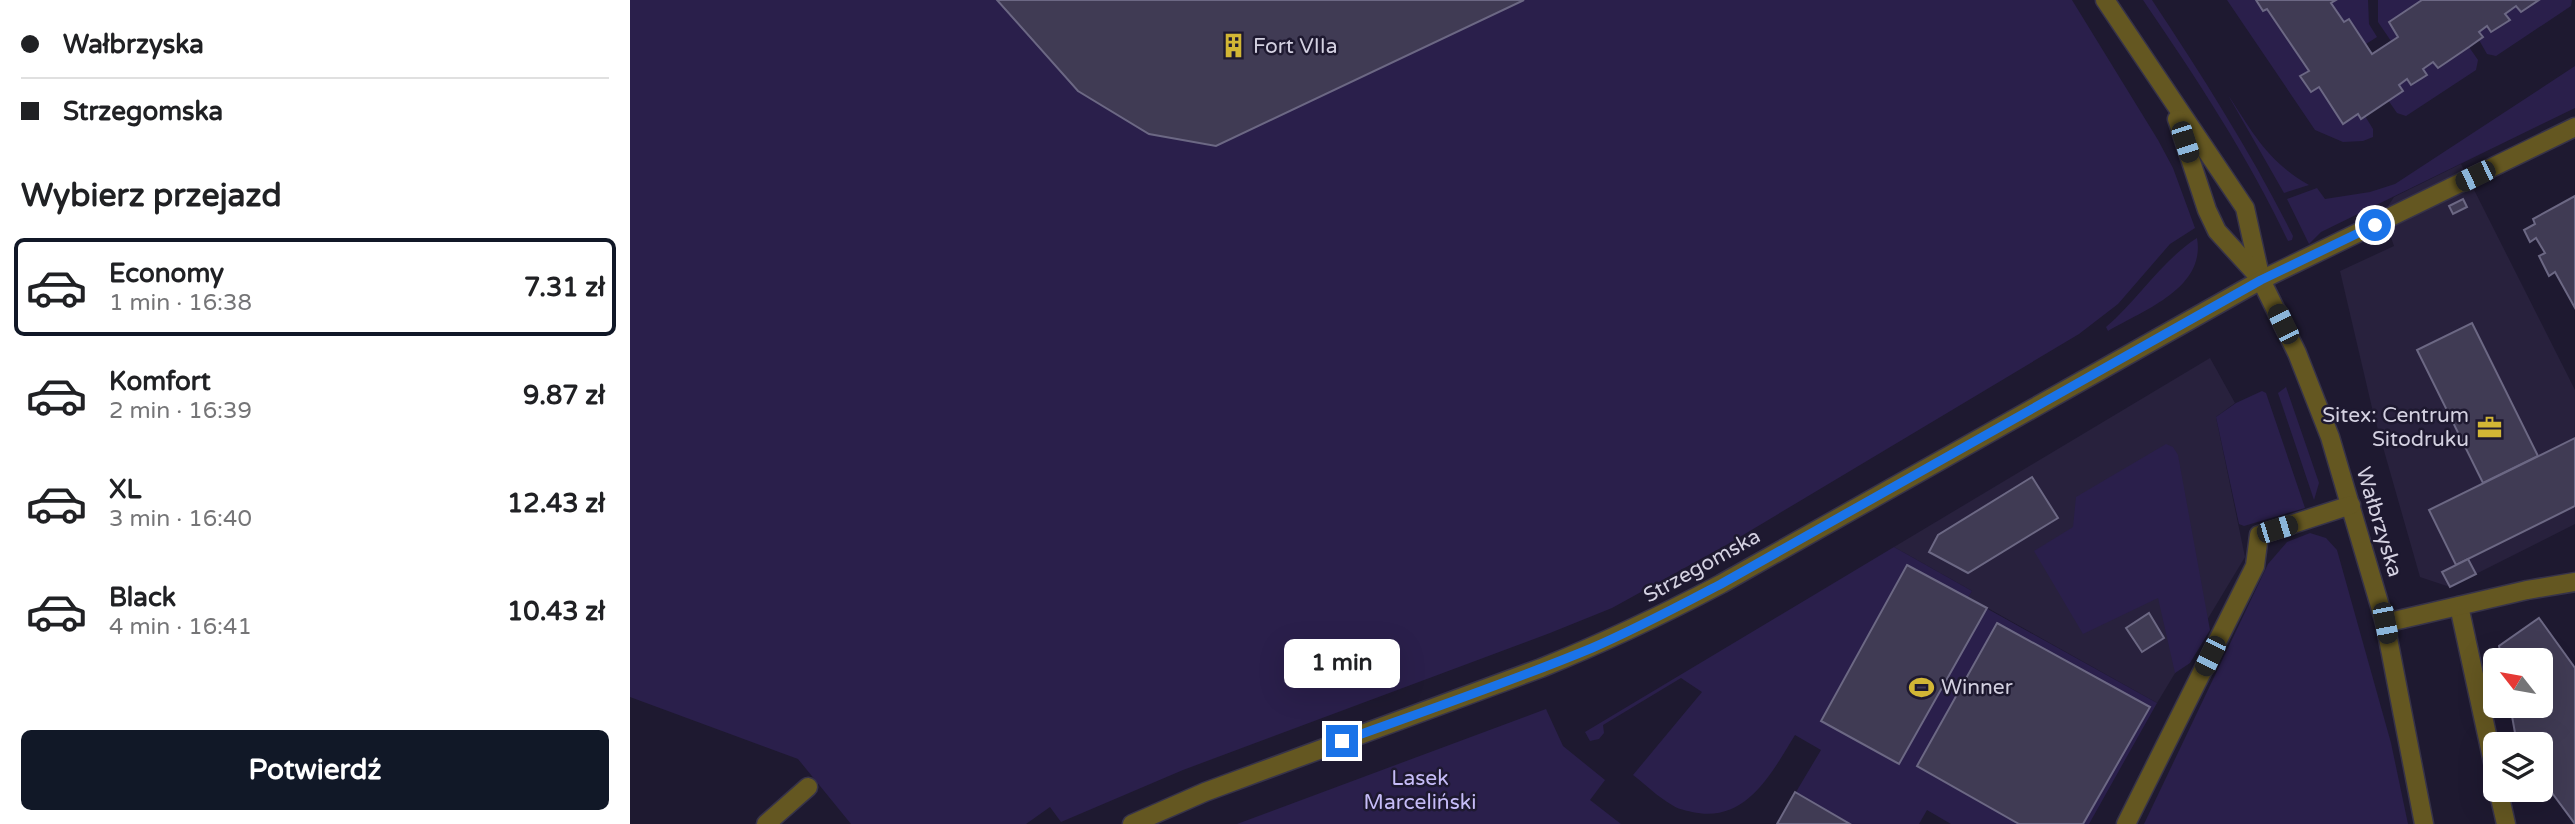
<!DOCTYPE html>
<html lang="pl">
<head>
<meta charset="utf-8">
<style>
  :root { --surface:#fff; --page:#f2f2f2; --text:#202124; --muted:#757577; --line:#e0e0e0; --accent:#111827 }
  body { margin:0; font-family:"Varela Round",sans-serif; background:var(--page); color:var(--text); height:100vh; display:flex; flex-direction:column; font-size:26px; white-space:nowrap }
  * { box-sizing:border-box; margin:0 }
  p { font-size:23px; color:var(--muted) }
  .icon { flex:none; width:38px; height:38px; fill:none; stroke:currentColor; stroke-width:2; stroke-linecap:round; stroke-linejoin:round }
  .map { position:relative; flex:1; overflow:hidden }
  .panel { display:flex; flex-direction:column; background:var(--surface); width:630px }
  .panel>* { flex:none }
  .guide { display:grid; align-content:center; height:154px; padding:0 21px; background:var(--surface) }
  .needle { width:46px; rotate:301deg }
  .tools { position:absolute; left:1853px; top:648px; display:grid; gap:14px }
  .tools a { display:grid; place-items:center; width:70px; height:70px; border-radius:10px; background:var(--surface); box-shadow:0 7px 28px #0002; font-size:35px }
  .end { position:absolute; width:32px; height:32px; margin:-16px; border:9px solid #1a73e8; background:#fff; box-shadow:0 0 0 4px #fff }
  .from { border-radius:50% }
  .bubble { position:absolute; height:49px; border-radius:10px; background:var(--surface); box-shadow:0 7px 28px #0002; font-size:23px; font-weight:800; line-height:49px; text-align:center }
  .car { position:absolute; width:21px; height:42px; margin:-21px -10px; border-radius:9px; box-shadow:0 0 5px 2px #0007; background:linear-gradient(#222 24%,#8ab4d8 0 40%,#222 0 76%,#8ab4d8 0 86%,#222 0) }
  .guide b { display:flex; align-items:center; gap:24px; height:66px; font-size:26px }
  .guide b+b { border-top:2px solid var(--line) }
  .guide i { width:18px; height:18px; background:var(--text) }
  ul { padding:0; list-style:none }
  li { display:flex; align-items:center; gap:21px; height:98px; margin:0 14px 10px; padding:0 7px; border:4px solid transparent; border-radius:10px }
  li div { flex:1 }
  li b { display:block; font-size:26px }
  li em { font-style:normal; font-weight:800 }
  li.active { border-color:var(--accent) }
  li>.icon { width:63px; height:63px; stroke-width:1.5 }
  h2 { padding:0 21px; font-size:32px; line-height:84px }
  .button { display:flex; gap:14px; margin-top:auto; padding:14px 21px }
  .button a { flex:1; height:80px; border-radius:10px; background:var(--accent); color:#fff; font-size:28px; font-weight:800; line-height:80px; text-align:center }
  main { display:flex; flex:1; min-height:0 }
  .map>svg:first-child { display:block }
</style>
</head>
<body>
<main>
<section class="panel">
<div class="guide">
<b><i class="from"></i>Wałbrzyska</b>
<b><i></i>Strzegomska</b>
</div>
<h2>Wybierz przejazd</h2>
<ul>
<li class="active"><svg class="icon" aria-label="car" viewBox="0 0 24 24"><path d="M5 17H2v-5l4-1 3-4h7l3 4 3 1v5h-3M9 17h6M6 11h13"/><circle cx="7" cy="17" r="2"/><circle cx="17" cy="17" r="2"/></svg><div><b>Economy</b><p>1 min · 16:38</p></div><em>7.31 zł</em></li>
<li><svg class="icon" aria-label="car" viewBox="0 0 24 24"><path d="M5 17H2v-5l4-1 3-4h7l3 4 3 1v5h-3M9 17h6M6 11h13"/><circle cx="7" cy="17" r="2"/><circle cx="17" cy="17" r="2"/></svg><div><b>Komfort</b><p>2 min · 16:39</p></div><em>9.87 zł</em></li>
<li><svg class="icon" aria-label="car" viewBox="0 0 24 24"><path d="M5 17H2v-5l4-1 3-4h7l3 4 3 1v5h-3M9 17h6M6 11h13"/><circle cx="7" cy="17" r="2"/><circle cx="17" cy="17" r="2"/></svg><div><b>XL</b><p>3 min · 16:40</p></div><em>12.43 zł</em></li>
<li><svg class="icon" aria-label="car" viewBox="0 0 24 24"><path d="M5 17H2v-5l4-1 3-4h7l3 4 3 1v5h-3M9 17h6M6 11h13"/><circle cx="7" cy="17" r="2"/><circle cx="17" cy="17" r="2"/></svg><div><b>Black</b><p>4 min · 16:41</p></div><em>10.43 zł</em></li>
</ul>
<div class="button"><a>Potwierdź</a></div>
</section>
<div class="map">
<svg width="1945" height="824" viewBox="0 0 1945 824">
  <rect width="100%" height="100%" fill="#1e1930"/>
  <g fill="#28213d">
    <polygon points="1831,164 1945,390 1945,524 1820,587 1790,577 1743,412 1710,271 1764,246 1753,214 1764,197"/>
    <polygon points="1580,358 1605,403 1586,417 1615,557 1527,703 1338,597 1342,591 1264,547"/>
  </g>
  <g fill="#2a1f4b">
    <polygon points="0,0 1442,0 1528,140 1543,168 1565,228 1540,244 1488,304 1449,334 1098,544 982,608 920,633 553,770 431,822 420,807 396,824 221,824 168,759 0,697"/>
    <path d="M1513 0H1522C1573 77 1622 154 1663 236L1662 240 1658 241C1618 156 1566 78 1513 0Z"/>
    <polygon points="1597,0 1626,0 1633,11 1637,9 1679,71 1671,76 1681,92 1689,87 1713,123 1728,114 1731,118 1735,116 1743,129 1743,137 1733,141 1713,142 1685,130"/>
    <polygon points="1706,0 1738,0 1739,24 1747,37 1736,44 1720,20 1714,22 1701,3"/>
    <polygon points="1748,0 1792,0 1759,22 1768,37 1761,41 1748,22"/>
    <polygon points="1909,0 1942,0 1941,6 1866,56 1857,54 1849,40 1853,37 1849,32 1857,26 1862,32 1879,20 1875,14 1886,6 1891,12"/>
    <polygon points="1839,47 1848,60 1846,70 1776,116 1767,113 1758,100 1772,91 1769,85 1777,79 1781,85 1797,75 1793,69 1803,62 1808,68"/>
    <polygon points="1945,66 1945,108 1691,232 1679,244 1657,199 1687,188 1695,199 1740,192 1765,184"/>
    <path d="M1598 95C1624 134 1637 161 1679 185L1654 193Z"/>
    <path d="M1567 238C1576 288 1514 310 1478 331L1476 327C1509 299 1531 261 1567 238Z"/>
    <polygon points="1656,387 1689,483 1684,500 1648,393"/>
    <polygon points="1632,391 1636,393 1675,508 1614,526 1609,524 1586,417 1606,403"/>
    <polygon points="1536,444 1543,447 1548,455 1580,630 1560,663 1545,673 1528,598 1453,634 1404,551 1443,527 1446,497"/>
    <polygon points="1680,533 1696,538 1707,550 1761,743 1778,824 1514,824 1638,564 1657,542"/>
    <path d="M1264 547 1342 591 1338 598 1527 703 1459 824H1321L1297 810 1289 824H1147L1191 750 1165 735C1141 774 1116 824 1062 812 1055 810 1047 809 1042 805 1028 797 1016 785 1003 775L1072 692 1051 678 973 725 974 733 969 739 960 741 955 732Z"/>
    <polygon points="916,709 933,746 975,780 960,800 991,824 607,824"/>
  </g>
  <g fill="#403b54" stroke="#6c6884" stroke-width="2">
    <polygon points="367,0 894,0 586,146 519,134 448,91"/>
    <polygon points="1626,0 1706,0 1701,3 1714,22 1719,19 1742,54 1768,37 1759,22 1792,0 1909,0 1891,12 1886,6 1875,14 1880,20 1861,32 1857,26 1849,32 1853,37 1839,47 1808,68 1803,62 1793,69 1797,75 1781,85 1777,79 1769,85 1773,91 1731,119 1728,114 1713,124 1689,87 1681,92 1670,76 1679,71 1637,9 1633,11"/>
    <polygon points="1945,196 1945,308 1925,272 1919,276 1909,256 1915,253 1906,238 1900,242 1894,230 1905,224 1903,219"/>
    <polygon points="1833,199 1837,207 1823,214 1819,206"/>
    <polygon points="1842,323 1908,456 1853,483 1787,350"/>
    <polygon points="1945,438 1945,506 1826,565 1799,510"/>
    <polygon points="1402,477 1428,518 1338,573 1299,552 1308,535"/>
    <polygon points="1838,559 1846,574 1820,587 1812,572"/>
    <polygon points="1277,565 1357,608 1269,764 1191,721"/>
    <polygon points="1519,613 1534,638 1512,652 1496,628"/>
    <polygon points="1909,618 1945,668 1945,824 1911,778 1911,744 1887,744 1880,705 1911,705 1911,660 1872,660 1869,646"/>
    <polygon points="1367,623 1520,707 1453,824 1389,824 1287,766"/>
    <polygon points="1165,792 1220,824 1147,824"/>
  </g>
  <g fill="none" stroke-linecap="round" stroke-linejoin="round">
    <defs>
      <g id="minor">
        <polyline points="1475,0 1615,208 1631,280 1667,353 1700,437 1755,623 1794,824"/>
        <polyline points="1547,119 1577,210 1587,231 1629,277"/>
        <polyline points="1829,606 1866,776"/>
        <polyline points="1755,623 1897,590 1945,582"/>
        <polyline points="1868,789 1876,824"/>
        <polyline points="136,824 178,787"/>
        <path d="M502 824 575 792 911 668C973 643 1032 615 1091 584L1631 280 1945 127"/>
        <polyline points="1496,824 1625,566 1629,535 1721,505"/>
      </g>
    </defs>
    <use href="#minor" stroke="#373349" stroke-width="21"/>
    <use href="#minor" stroke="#645721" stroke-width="18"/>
  </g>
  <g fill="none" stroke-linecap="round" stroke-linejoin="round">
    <path stroke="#1a73e8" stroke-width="9" d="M712 741C795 711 880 682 962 648 1006 629 1049 606 1091 584L1631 280 1745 225"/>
  </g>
  <defs>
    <symbol id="building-bare" viewBox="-9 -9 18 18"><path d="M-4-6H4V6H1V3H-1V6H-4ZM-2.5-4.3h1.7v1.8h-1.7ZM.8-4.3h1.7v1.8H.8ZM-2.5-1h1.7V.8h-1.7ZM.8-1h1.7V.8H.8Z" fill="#d2b635" stroke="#1e1930" stroke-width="2.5" paint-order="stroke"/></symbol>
    <symbol id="office-bare" viewBox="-9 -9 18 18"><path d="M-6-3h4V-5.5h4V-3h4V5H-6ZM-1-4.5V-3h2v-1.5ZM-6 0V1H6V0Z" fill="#d2b635" stroke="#1e1930" stroke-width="2.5" paint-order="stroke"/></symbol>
    <symbol id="stadium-bare" viewBox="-9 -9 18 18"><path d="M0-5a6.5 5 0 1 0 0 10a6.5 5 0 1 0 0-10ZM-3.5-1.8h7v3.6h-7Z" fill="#d2b635" stroke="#1e1930" stroke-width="2.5" paint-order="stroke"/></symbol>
  </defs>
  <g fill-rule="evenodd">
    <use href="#building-bare" x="586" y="28" width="35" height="35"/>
    <use href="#office-bare" x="1842" y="410" width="35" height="35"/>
    <use href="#stadium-bare" x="1274" y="670" width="35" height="35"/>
  </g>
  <g text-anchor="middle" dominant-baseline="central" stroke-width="5" stroke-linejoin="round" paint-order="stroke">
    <g font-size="21" fill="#d4d1e1" stroke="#1e1930" text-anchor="start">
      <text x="623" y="46">Fort VIIa</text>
      <text x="1839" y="415" text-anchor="end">Sitex: Centrum<tspan x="1839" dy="24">Sitodruku</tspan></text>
      <text x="1311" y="687">Winner</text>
    </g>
    <g font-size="21" fill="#d4d1e1" stroke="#1e1930">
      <text transform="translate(1749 522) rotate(73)">Wałbrzyska</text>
      <text transform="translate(1072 566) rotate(-29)">Strzegomska</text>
    </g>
    <g font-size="21" fill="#c6bcf7" stroke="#1e1930">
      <text x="790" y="778">Lasek<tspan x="790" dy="24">Marceliński</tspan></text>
    </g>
  </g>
</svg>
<div class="tools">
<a><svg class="needle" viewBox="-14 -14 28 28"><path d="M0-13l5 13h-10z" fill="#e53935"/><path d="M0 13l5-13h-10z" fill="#757577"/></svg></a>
<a><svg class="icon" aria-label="layers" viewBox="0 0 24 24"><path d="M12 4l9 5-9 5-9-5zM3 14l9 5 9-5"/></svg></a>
</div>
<i class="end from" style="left:1745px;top:225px"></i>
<i class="end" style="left:712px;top:741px"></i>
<div class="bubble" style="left:654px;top:639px;width:116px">1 min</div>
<i class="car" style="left:1555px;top:142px;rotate:162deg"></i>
<i class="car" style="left:1845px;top:176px;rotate:244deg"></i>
<i class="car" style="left:1653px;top:324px;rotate:334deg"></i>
<i class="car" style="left:1647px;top:529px;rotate:73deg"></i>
<i class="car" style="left:1755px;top:623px;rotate:169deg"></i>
<i class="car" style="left:1580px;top:656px;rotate:206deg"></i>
</div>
</main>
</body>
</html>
